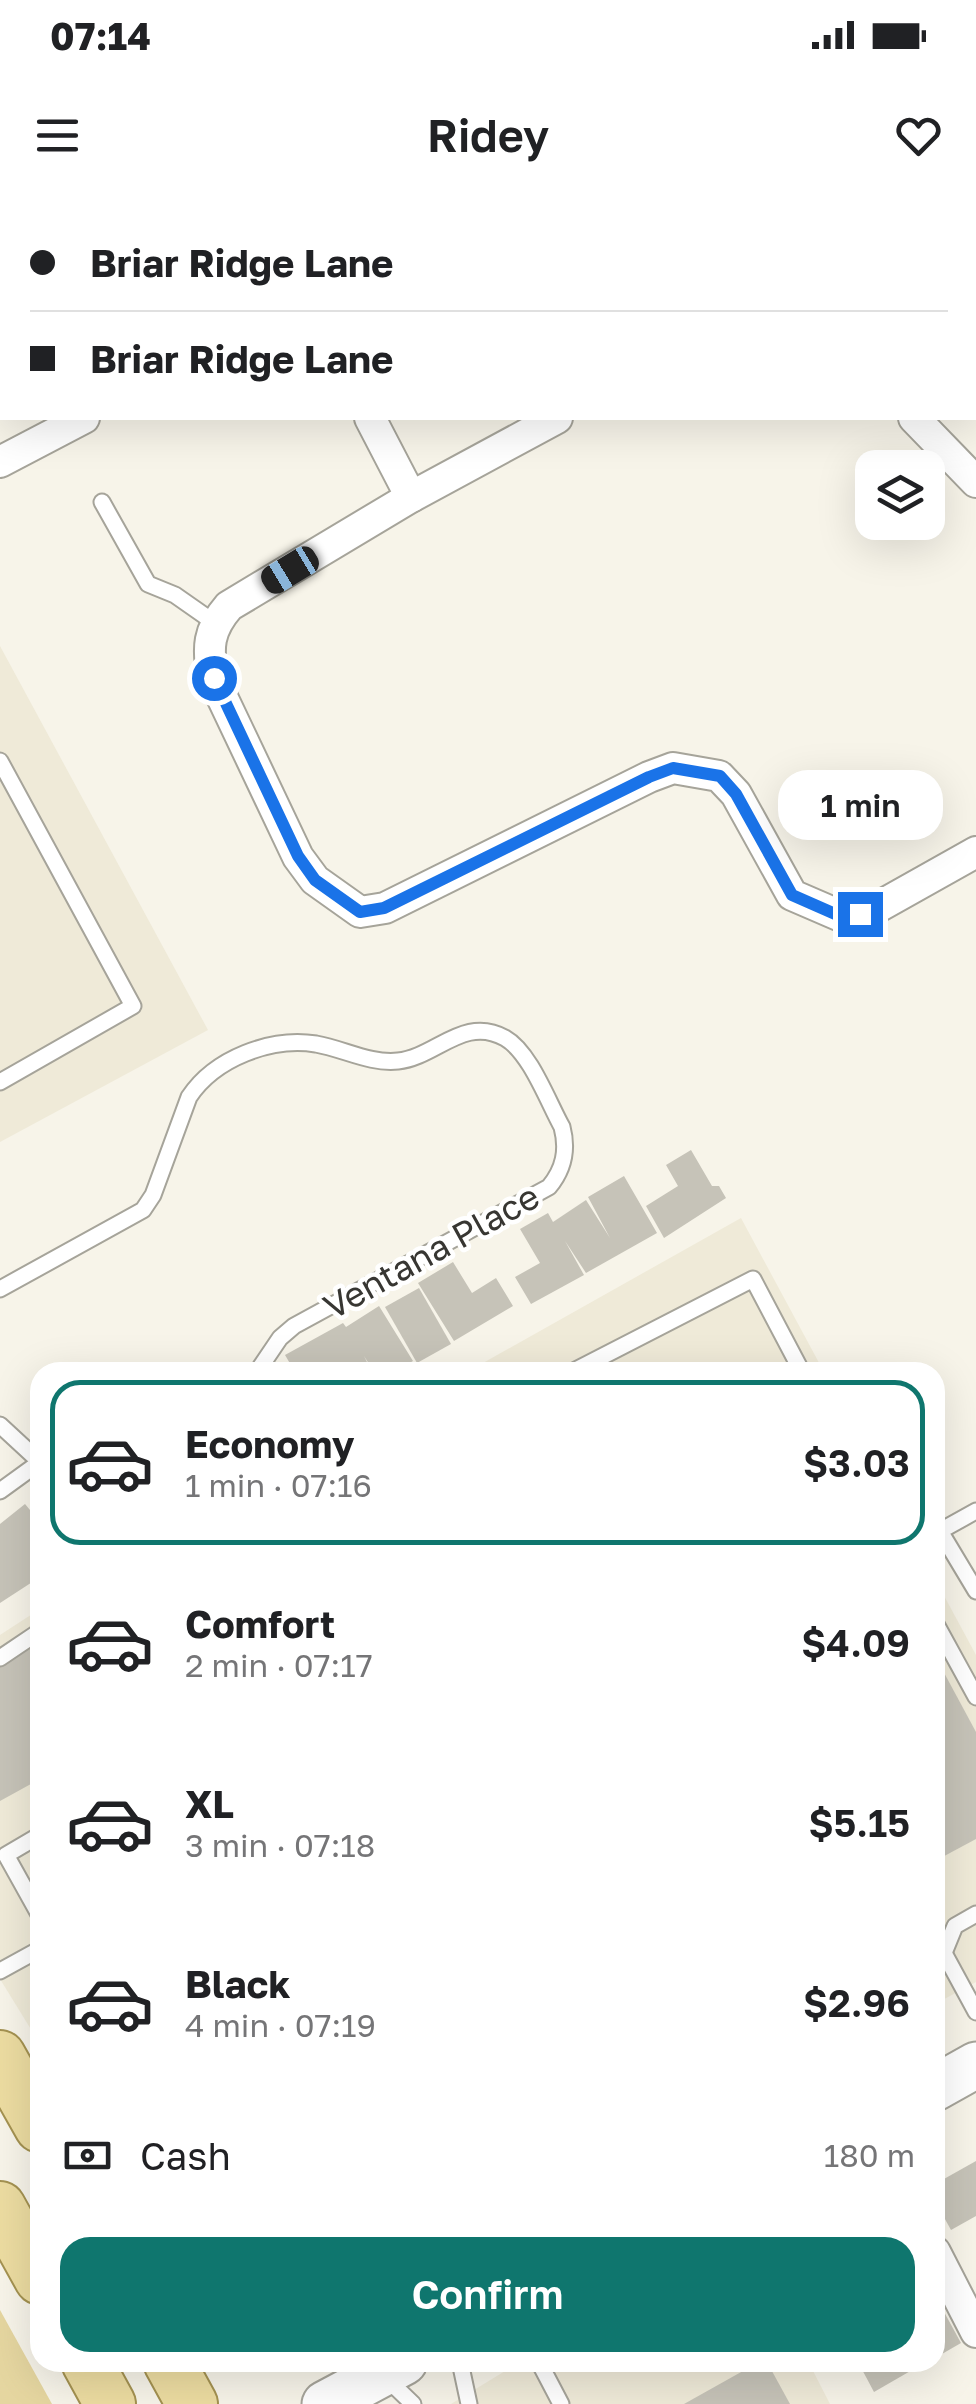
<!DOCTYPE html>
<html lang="en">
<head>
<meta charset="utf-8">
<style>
  :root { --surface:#fff; --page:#f6f6f6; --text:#202124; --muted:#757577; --line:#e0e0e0; --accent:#0f766e }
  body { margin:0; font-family:"Golos Text",sans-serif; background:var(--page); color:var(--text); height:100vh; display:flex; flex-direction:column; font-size:38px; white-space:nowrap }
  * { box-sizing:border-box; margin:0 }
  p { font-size:32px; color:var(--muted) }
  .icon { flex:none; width:55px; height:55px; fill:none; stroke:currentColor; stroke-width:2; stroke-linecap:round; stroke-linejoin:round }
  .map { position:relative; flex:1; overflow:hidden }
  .sheet { position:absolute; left:30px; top:1162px; width:915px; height:1010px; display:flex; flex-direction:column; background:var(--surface); border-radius:30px; box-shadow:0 10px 40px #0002 }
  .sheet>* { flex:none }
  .top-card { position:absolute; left:0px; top:0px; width:978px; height:220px; box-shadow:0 10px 40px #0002; display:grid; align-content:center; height:220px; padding:0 30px; background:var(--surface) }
  .fabs { position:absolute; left:855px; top:250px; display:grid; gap:20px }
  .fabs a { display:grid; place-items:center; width:90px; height:90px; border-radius:20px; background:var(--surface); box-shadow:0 10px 40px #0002; font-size:50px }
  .end { position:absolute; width:45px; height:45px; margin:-22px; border:12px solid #1a73e8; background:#fff; box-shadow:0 0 0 5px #fff }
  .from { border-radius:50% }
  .bubble { position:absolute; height:70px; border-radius:30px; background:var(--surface); box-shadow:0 10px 40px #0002; font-size:32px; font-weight:600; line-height:70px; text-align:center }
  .car { position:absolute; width:30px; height:60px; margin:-30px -15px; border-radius:12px; box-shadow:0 0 8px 2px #0007; background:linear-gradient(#222 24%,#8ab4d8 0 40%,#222 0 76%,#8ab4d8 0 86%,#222 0) }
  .top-card b { display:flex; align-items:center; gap:35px; height:95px; font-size:38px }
  .top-card b+b { border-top:2px solid var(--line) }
  .top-card i { width:25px; height:25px; background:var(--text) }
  ul { padding:18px 0 0; list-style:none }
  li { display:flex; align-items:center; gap:30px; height:165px; margin:0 20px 15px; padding:0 10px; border:5px solid transparent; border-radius:30px }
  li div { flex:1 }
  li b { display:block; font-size:38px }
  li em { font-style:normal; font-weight:600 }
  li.current { border-color:var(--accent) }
  li>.icon { width:90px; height:90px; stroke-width:1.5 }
  .pay { display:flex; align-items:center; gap:25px; height:110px; padding:0 30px; font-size:38px }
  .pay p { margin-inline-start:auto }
  .button { display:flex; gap:20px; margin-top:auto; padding:20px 30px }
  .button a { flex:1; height:115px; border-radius:30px; background:var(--accent); color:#fff; font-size:40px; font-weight:600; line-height:115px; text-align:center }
  .status { display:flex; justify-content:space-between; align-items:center; height:70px; padding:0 50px; background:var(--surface); direction:ltr }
  .status svg { height:28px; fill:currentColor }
  header { display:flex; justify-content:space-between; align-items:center; height:130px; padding:0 30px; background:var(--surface); font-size:45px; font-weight:600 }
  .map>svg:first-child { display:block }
</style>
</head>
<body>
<div class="status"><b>07:14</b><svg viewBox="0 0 49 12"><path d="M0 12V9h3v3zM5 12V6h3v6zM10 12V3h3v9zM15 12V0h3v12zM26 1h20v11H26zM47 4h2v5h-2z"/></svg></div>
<header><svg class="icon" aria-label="menu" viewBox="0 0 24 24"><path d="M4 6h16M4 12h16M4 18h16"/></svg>Ridey<svg class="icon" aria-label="heart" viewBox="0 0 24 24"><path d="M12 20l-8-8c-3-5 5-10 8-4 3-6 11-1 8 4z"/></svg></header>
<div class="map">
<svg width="976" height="2204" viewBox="0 0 976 2204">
  <rect width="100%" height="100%" fill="#f7f4e9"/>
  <g fill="#efead8">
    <polygon points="0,446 208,830 0,942"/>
    <polygon points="741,1018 824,1172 467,1172"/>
    <polygon points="935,1379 976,1455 976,1782 935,1804"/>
    <polygon points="40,1409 40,1844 0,1779 0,1435"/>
    <polygon points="520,2162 809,2163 830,2204 451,2204"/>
  </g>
  <polygon fill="#e5d6a0" points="0,2110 52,2204 0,2204"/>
  <g fill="#c6c3b8">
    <polygon points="691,950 712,986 719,986 726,998 664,1038 646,1006 678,986 666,965"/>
    <polygon points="624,976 657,1033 586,1073 565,1041 584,1075 531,1104 515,1077 540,1063 520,1029 548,1013 553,1022 586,1000 610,1038 588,997"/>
    <polygon points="453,1062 472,1093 496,1078 513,1106 454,1141 418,1083"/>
    <polygon points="419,1088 451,1144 417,1163 385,1107"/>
    <polygon points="379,1106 413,1161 394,1172 374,1172 364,1156 372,1172 295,1172 285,1155 343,1123 346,1127"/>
    <polygon points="25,1304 40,1322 40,1377 0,1403 0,1324"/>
    <polygon points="40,1438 40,1579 0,1601 0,1467"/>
    <polygon points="935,1456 976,1532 976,1639 935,1661"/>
    <polygon points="976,1961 976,2016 951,2030 935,2001 935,1984"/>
    <polygon points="943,2110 961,2143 935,2158 935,2114"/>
    <polygon points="759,2162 767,2162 790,2204 684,2204"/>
    <polygon points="858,2162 926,2162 874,2192"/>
  </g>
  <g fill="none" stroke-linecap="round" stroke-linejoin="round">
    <defs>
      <g id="lane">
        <polyline points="102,302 148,384 175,395 215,423"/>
        <polyline points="0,561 133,806 0,882"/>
        <path d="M0 1089 143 1010 153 995 189 897C215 858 271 837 316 844 344 849 370 864 398 861 436 857 464 815 505 838 530 852 548 902 562 927 568 950 564 969 549 987L294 1126 280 1138 257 1172"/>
        <polyline points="572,1172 753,1079 802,1172"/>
        <polyline points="0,1225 40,1262"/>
        <polyline points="0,1291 40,1262"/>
        <polyline points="976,1311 940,1331 976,1391"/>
        <polyline points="935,1422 976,1497"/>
        <polyline points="0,1458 40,1431"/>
        <polyline points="40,1635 6,1655 40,1716"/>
        <polyline points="944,1753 976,1812"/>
        <polyline points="935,1758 944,1753 955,1726 976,1714"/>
        <polyline points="0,1771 40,1749"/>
        <polyline points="460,2162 469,2204"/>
        <polyline points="539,2162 561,2204"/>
        <polyline points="385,2177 413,2204"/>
      </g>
      <g id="street">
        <polyline points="486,2 490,0"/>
        <polyline points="370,218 411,297"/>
        <path d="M557 218 411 297 229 406C208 430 207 448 213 478L298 657 315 680 360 712 385 708 649 577 673 568 719 576 736 594 792 695 843 717 871 711 976 652"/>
        <polyline points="914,218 976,282"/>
        <polyline points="0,262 84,218"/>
        <polyline points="935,2052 976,2132"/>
      </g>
      <g id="secondary">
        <polyline points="935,1888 976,1865"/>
        <polyline points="325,2204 404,2162"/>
      </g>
      <g id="primary">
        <polyline points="0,1856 40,1927"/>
        <polyline points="0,2007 40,2079"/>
        <polyline points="87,2162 110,2204"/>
        <polyline points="169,2162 192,2204"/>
      </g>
    </defs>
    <use href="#lane" stroke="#a6a49a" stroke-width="19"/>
    <use href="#street" stroke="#a6a49a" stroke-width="34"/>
    <use href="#secondary" stroke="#a6a49a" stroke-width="49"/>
    <use href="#primary" stroke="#a49251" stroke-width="54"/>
    <use href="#lane" stroke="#fff" stroke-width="15"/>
    <use href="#street" stroke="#fff" stroke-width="30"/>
    <use href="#secondary" stroke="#fff" stroke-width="45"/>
    <use href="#primary" stroke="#ecdca1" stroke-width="50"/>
  </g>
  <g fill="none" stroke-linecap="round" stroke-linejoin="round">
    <polyline stroke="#1a73e8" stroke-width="12" points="214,478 298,656 315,680 360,712 384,708 649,577 673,568 720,576 736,594 792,695 842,717 860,714"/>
  </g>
  <g text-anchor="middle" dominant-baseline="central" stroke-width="9" stroke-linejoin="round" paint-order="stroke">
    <g font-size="35" fill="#373632" stroke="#fff">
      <text transform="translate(431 1051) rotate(-29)">Ventana Place</text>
    </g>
  </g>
</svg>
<div class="fabs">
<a><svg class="icon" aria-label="layers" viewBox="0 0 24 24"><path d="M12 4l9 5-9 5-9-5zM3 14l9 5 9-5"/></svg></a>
</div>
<i class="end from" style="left:214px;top:478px"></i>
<i class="end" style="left:860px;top:714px"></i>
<div class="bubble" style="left:778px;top:570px;width:165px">1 min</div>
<i class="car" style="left:290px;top:370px;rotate:239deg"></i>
<div class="top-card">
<b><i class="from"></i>Briar Ridge Lane</b>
<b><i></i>Briar Ridge Lane</b>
</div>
<section class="sheet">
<ul>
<li class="current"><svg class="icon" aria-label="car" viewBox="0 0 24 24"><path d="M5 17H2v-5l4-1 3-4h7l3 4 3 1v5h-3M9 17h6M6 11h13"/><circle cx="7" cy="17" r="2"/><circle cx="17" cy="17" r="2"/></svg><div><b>Economy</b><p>1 min · 07:16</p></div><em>$3.03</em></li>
<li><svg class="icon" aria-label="car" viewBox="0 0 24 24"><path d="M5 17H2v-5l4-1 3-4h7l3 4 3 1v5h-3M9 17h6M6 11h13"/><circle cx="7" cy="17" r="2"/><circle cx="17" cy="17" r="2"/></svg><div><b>Comfort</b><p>2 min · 07:17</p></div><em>$4.09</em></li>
<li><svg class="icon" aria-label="car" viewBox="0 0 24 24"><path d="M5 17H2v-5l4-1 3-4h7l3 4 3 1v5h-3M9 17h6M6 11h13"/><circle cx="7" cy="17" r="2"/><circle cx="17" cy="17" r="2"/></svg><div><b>XL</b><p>3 min · 07:18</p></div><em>$5.15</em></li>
<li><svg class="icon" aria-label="car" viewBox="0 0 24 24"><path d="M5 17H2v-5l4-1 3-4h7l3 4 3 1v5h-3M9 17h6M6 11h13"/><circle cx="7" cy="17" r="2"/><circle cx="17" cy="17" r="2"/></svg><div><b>Black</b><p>4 min · 07:19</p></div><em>$2.96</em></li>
</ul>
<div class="pay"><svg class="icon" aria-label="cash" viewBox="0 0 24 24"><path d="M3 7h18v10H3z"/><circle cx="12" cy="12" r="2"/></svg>Cash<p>180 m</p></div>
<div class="button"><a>Confirm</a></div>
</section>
</div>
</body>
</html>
